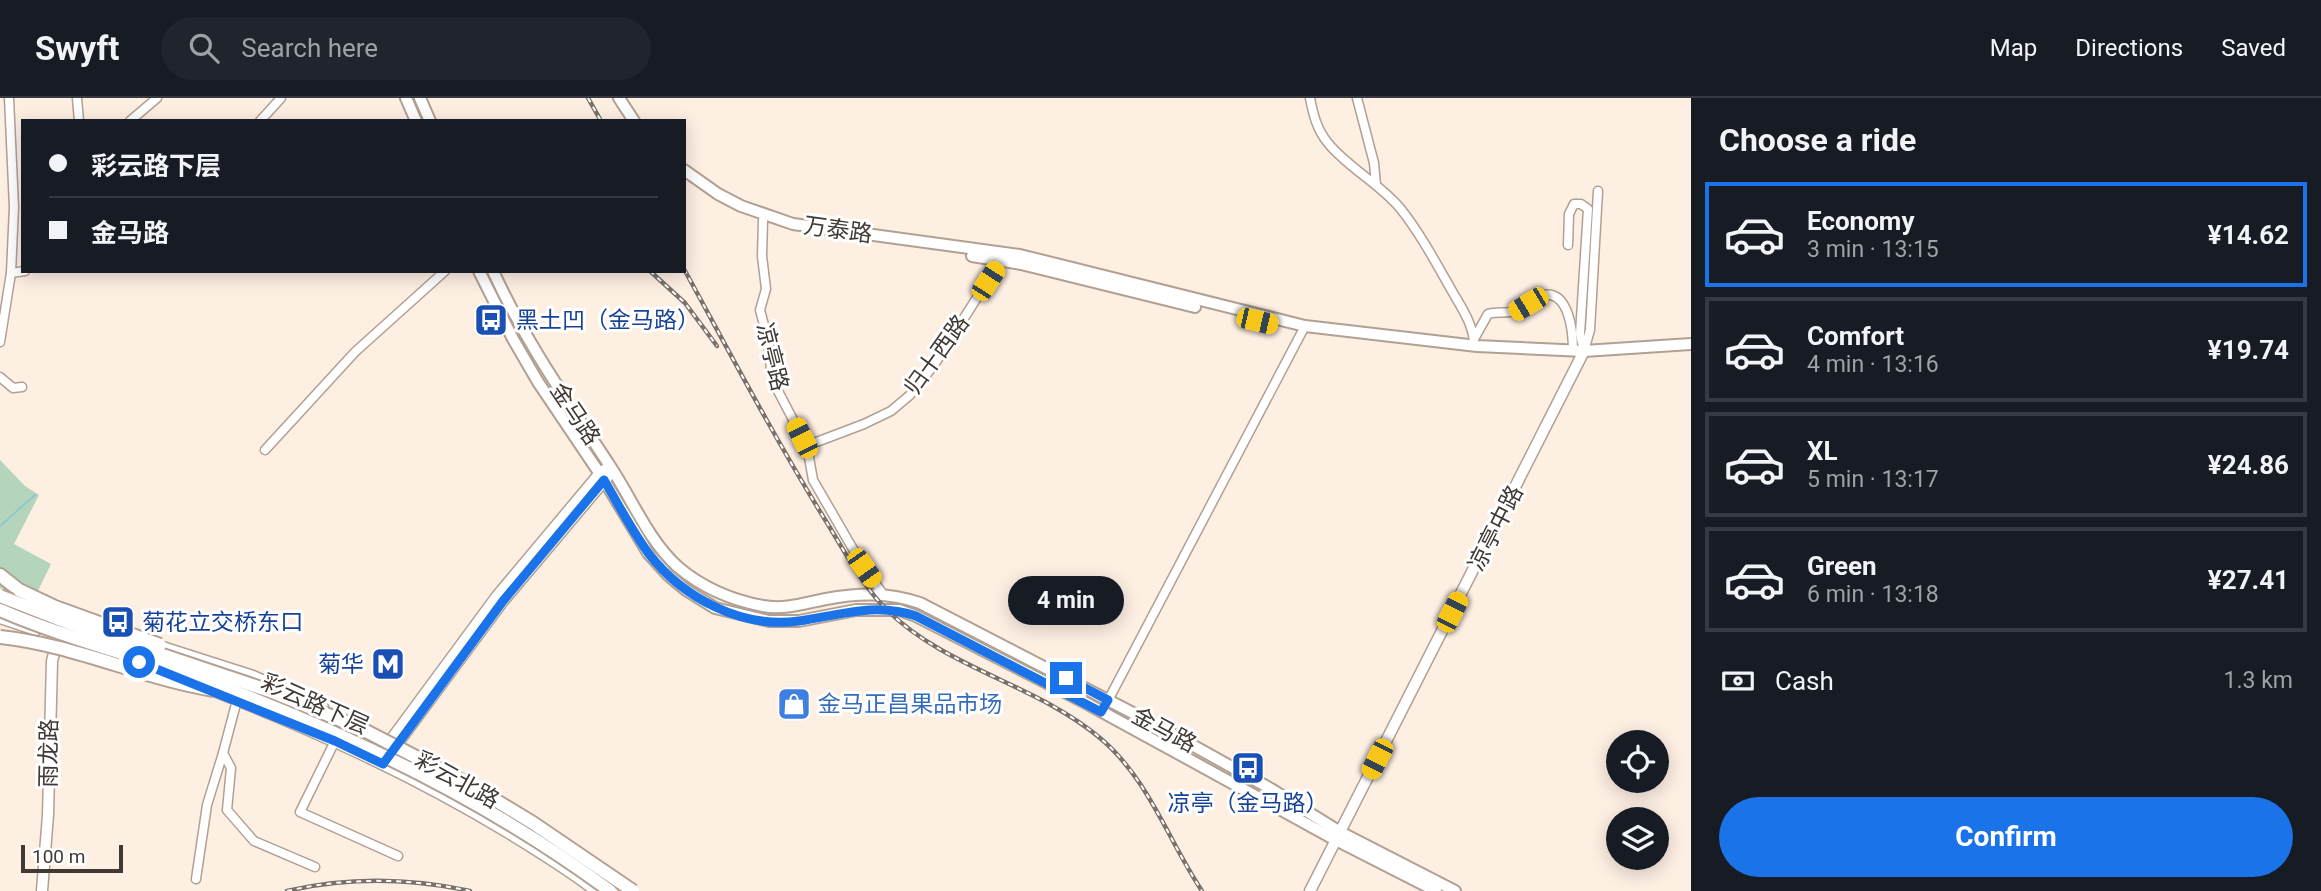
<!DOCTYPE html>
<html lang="en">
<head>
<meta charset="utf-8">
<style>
  :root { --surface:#171b24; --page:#20242c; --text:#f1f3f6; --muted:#9ea1a6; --line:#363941; --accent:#1a73e8 }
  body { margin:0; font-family:Roboto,"Noto Sans SC",sans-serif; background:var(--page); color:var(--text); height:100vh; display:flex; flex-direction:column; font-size:26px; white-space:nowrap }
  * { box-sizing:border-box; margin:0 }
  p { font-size:23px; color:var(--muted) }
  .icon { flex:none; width:38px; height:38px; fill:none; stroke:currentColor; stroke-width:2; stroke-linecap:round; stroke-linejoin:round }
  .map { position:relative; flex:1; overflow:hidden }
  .panel { display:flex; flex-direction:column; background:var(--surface); width:630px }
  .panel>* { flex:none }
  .hud { position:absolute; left:21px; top:21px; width:665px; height:154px; border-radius:0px; box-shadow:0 4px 18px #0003; display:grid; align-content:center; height:154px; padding:0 28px; background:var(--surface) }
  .controls { position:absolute; left:1606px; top:632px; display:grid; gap:14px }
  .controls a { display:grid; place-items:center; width:63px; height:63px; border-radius:50%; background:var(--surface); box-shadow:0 4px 18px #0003; font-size:35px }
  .scale { position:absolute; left:21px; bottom:18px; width:102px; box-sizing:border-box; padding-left:7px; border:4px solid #413a34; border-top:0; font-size:19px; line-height:24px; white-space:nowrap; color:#413a34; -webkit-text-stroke:5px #fff; paint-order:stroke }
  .end { position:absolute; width:32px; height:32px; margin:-16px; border:9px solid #1a73e8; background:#fff; box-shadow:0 0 0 4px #fff }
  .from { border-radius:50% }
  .bubble { position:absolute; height:49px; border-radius:24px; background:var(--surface); box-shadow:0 4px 18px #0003; font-size:23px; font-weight:700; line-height:49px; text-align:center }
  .car { position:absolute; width:21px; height:42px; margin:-21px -10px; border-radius:9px; box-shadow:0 0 5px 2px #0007; background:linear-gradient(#f5c518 24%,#345 0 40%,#f5c518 0 76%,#345 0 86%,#f5c518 0) }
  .hud b { display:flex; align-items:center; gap:24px; height:66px; font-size:26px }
  .hud b+b { border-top:2px solid var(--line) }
  .hud i { width:18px; height:18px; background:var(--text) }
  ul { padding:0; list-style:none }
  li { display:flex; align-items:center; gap:21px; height:105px; margin:0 14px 10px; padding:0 14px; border:4px solid var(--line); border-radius:0px }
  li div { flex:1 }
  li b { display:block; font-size:26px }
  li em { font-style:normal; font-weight:700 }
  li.on { border-color:var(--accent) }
  li>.icon { width:63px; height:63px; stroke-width:1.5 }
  h2 { padding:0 28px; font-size:32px; line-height:84px }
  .pay { display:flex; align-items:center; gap:18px; height:77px; padding:0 28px; font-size:26px }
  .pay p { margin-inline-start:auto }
  .action { display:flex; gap:14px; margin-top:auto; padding:14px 28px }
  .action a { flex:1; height:80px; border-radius:42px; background:var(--accent); color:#fff; font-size:28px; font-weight:700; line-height:80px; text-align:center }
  header { display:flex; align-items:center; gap:42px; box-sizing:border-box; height:98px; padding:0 35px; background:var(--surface); border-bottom:2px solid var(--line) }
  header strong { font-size:33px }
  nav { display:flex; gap:38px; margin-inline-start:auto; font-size:24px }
  .search { width:490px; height:63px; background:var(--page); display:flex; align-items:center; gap:18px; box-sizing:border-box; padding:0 24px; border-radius:38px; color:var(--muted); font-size:26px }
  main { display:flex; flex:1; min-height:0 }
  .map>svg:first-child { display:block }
</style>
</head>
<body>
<header>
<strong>Swyft</strong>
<div class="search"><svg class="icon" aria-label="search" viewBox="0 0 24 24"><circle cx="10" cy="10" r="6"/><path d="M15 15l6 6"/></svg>Search here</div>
<nav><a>Map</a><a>Directions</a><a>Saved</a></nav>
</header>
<main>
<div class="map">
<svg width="1691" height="793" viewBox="0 0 1691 793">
  <rect width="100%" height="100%" fill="#feefe3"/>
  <polygon fill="#b4d5bc" points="0,362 25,388 39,397 14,446 51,466 32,505 0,490"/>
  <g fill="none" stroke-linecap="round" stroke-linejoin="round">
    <polyline stroke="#8ec8cd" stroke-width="2" points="0,428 35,397"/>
    <defs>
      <g id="minor">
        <polyline points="77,0 79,23"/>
        <path d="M1310 0C1313 16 1317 32 1328 45 1347 69 1379 85 1400 110 1420 135 1436 165 1452 193 1461 209 1474 227 1474 247"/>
        <polyline points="1357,0 1374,65 1376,87"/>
        <polyline points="130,23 157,0"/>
        <polyline points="260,23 281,0"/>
        <polyline points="763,122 762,158 766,191 760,212 768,242 771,272 777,291 802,339 808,354 813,382 864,470 883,496"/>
        <polyline points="1568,147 1569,116 1574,106 1581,106 1588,111 1580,236 1584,253"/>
        <polyline points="11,175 25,173"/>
        <path d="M1474 241 1488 216C1497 213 1506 216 1515 213 1525 210 1533 200 1543 197 1570 192 1573 236 1573 253"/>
        <polyline points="0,244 11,175 14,109 9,0"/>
        <polyline points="1584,253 1590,232 1598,93"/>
        <polyline points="0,279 13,290 22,289"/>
        <polyline points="806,348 864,326 891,313 910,297 934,267 1003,159"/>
        <polyline points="265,352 355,254 445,173"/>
        <polyline points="237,602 223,655 231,670 227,712 254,743 315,769"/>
        <polyline points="1102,614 1305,228"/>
        <polyline points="335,643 300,714 398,758"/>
        <polyline points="196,781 207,707 223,655"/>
      </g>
      <g id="tertiary">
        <polyline points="0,520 36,532"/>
        <polyline points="153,546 253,578 323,609"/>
        <path d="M209 591C314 632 411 676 507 734 538 753 568 771 596 793"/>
        <polyline points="376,662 497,498 600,375 610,368"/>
        <polyline points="383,665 503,503 609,377"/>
        <polyline points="42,793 48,717 52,563 64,518"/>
        <polyline points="1310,793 1584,253"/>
      </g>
      <g id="secondary">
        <polyline points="406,0 416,23"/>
        <polyline points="420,0 430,23"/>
        <polyline points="619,0 634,23"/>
        <polyline points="684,72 718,96 741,108 793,126 1020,157 1305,228 1477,248 1584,253 1691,246"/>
        <polyline points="972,158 1021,166 1195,209"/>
        <polyline points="479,173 513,241 538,284 604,382 648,455 668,477 686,492 715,510 769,523 799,523 856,512 899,512 916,518 1086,605 1336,742 1436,793"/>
        <path d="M493 173C525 243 568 304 610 368 632 401 648 442 678 469 704 491 731 502 763 508 785 512 805 505 826 501 858 495 888 494 920 505L1160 629 1271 691 1340 734 1455 793"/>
      </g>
      <polyline id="trunk" points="0,477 19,492"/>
    </defs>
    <use href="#minor" stroke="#b2a092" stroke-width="11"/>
    <use href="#tertiary" stroke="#b2a092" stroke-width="13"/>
    <use href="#secondary" stroke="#b2a092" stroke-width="14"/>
    <use href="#trunk" stroke="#b2a092" stroke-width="16"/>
    <use href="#minor" stroke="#fff" stroke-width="8"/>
    <use href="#tertiary" stroke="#fff" stroke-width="10"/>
    <use href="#secondary" stroke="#fff" stroke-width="10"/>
    <use href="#trunk" stroke="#fff" stroke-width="12"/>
    <defs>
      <g id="rail">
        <polyline points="588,0 601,23"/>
        <path d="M684 171C730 255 774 339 824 420 844 452 861 486 887 512 947 571 1036 586 1100 640 1148 680 1168 742 1202 793"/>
        <polyline points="650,173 685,205 717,248"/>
        <path d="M287 793C347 779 410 780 470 793"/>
      </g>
    </defs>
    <use href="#rail" stroke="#7a7169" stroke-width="4.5"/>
    <use href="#rail" stroke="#fff" stroke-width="2" stroke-dasharray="5" stroke-linecap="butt"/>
    <defs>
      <g id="trunk-bridge">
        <polyline points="19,492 55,509 160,547"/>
        <polyline points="0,498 79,529 270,593 362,631 472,688 533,725 633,793"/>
        <path d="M0 512C65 540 134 557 201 581 346 634 486 701 610 793"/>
        <path d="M0 539C75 547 141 580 214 592"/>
      </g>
    </defs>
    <use href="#trunk-bridge" stroke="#b2a092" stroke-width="16" stroke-linecap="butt"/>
    <use href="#trunk-bridge" stroke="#fff" stroke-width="12"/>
  </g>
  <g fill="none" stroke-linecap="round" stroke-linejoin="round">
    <path stroke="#1a73e8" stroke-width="9" d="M139 564 335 643 383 666 503 503 604 382C618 406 632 433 649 456 683 500 742 531 799 523 840 517 876 504 916 518L1101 614 1108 602 1066 580"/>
  </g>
  <defs>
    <symbol id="bus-square" viewBox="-11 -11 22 22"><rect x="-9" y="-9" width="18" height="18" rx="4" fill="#1a4fb4" stroke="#fff"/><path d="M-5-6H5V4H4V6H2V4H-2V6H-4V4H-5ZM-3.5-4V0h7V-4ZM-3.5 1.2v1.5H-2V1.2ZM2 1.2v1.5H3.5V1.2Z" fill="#fff"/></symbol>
    <symbol id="metro-square" viewBox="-11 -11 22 22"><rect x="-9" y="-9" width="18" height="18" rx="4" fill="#1a4fb4" stroke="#fff"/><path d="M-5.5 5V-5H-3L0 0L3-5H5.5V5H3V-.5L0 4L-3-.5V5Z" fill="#fff"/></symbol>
    <symbol id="shop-square" viewBox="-11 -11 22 22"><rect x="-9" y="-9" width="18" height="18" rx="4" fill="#3f7fe0" stroke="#fff"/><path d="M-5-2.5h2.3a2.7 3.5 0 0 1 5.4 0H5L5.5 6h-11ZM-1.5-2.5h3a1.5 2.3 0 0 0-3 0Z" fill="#fff"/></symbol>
  </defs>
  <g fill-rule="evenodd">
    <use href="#bus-square" x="472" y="203" width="38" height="38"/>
    <use href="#bus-square" x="99" y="505" width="38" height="38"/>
    <use href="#metro-square" x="369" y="547" width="38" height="38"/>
    <use href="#shop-square" x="775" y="587" width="38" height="38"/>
    <use href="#bus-square" x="1229" y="651" width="38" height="38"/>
  </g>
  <g text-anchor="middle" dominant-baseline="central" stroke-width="6" stroke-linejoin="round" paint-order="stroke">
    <g font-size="23" fill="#413a34" stroke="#fff">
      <text transform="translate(838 132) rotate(8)">万泰路</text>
      <text transform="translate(937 257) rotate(-54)">归十西路</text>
      <text transform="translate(772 259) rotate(76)">凉亭路</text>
      <text transform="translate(575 316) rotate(56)">金马路</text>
      <text transform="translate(1496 430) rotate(-63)">凉亭中路</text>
      <text transform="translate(315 606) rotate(24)">彩云路下层</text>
      <text transform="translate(1164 632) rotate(28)">金马路</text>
      <text transform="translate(49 655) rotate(-89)">雨龙路</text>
      <text transform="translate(457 682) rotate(29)">彩云北路</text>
    </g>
    <g font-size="23" fill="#164399" stroke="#fff" text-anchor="start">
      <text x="516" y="222">黑土凹（金马路）</text>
      <text x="142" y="524">菊花立交桥东口</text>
      <text x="364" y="566" text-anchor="end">菊华</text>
      <text x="1248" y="705" text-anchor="middle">凉亭（金马路）</text>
    </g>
    <g font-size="23" fill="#366cbe" stroke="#fff" text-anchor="start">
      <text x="818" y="606">金马正昌果品市场</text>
    </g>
  </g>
</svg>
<div class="controls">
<a><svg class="icon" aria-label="locate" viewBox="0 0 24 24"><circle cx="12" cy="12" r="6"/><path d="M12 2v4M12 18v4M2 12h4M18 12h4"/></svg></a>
<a><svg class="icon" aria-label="layers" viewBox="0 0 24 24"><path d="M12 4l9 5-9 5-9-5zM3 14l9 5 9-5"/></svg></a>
</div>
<div class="scale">100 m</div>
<i class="end from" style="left:139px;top:564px"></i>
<i class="end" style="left:1066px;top:580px"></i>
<div class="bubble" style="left:1008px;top:478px;width:116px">4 min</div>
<i class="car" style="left:988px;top:183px;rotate:33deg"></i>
<i class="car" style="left:1528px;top:206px;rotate:239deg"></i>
<i class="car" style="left:1257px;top:223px;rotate:103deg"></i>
<i class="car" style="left:802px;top:340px;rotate:333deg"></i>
<i class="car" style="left:864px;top:470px;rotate:145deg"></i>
<i class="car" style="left:1452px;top:514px;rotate:27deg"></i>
<i class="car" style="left:1377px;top:661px;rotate:207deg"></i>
<div class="hud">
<b><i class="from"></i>彩云路下层</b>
<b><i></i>金马路</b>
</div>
</div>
<section class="panel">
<h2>Choose a ride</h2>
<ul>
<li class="on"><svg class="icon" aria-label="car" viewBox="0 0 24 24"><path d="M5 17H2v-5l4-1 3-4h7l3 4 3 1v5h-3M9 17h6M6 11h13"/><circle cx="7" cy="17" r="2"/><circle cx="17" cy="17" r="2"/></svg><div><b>Economy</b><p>3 min · 13:15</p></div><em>¥14.62</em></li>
<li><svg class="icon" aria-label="car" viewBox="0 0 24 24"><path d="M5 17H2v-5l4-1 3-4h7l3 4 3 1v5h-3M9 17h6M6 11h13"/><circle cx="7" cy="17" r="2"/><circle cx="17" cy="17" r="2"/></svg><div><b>Comfort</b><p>4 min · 13:16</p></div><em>¥19.74</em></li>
<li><svg class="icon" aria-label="car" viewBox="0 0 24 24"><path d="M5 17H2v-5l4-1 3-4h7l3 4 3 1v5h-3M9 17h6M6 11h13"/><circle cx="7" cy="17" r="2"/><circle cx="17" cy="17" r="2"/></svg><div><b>XL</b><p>5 min · 13:17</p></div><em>¥24.86</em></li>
<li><svg class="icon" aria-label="car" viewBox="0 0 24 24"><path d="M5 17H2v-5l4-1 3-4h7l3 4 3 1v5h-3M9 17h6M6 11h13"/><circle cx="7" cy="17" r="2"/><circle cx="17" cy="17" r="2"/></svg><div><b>Green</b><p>6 min · 13:18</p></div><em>¥27.41</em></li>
</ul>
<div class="pay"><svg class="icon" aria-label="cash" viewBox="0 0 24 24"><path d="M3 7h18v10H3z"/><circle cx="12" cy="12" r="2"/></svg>Cash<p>1.3 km</p></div>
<div class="action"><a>Confirm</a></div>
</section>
</main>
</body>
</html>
